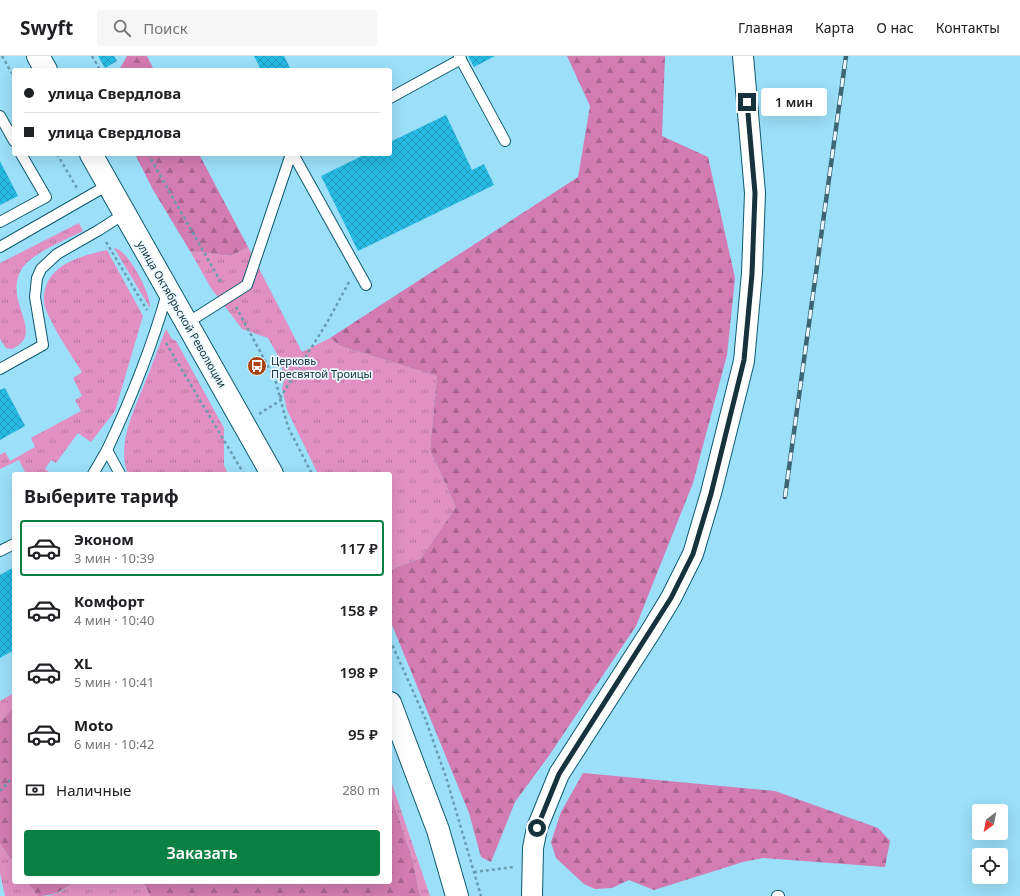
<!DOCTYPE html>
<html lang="ru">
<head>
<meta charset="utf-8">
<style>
  :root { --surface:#fff; --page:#f6f6f6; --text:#202124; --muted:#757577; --line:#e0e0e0; --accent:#0b8043 }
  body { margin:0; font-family:"Noto Sans",sans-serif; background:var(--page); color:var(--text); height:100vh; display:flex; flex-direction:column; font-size:15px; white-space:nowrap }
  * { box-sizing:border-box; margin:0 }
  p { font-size:13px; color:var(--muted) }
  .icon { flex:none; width:22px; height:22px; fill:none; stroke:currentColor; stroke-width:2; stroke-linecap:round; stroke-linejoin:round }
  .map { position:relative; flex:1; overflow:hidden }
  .drawer { position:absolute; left:12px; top:416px; width:380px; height:412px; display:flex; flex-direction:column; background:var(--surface); border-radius:4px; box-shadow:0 4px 16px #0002 }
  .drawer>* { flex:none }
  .guide { position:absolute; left:12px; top:12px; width:380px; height:88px; border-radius:4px; box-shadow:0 4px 16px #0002; display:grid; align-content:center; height:88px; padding:0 12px; background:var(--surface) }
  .needle { width:26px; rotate:212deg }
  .controls { position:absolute; left:972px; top:748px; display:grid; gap:8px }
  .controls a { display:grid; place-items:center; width:36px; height:36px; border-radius:4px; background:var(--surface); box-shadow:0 4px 16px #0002; font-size:20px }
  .end { position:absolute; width:18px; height:18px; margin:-9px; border:5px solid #16323c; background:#fff; box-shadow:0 0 0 2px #fff }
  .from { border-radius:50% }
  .bubble { position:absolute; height:28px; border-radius:4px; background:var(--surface); box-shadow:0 4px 16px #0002; font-size:13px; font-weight:600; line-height:28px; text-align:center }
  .guide b { display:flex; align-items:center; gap:14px; height:38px; font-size:15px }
  .guide b+b { border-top:1px solid var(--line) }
  .guide i { width:10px; height:10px; background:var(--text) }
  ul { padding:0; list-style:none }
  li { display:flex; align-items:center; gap:12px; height:56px; margin:0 8px 6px; padding:0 4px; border:2px solid transparent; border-radius:4px }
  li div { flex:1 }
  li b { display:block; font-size:15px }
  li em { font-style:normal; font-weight:600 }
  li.active { border-color:var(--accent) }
  li>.icon { width:36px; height:36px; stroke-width:1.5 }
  h2 { padding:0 12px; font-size:18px; line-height:48px }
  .pay { display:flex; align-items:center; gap:10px; height:44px; padding:0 12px; font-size:15px }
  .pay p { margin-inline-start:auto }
  .cta { display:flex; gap:8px; margin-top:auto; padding:8px 12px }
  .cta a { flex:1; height:46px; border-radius:4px; background:var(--accent); color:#fff; font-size:16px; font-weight:600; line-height:46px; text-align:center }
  header { display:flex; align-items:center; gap:24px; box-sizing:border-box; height:56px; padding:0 20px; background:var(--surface); border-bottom:1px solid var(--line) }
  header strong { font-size:19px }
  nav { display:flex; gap:22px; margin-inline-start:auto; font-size:14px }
  .search { width:280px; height:36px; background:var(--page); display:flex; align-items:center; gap:10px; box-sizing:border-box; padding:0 14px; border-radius:4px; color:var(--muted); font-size:15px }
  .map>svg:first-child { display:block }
</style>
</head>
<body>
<header>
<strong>Swyft</strong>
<div class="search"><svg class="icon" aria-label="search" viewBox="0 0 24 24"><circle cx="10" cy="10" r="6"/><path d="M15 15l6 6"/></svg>Поиск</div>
<nav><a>Главная</a><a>Карта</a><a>О нас</a><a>Контакты</a></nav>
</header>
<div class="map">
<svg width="1020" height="840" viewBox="0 0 1020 840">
  <defs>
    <pattern id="grass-tufts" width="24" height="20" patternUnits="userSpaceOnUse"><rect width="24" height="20" fill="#e290c3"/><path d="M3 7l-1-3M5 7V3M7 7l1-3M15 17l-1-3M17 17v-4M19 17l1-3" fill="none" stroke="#b676a0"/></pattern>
    <pattern id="forest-firs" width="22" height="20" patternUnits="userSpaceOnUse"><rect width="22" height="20" fill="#d37bb3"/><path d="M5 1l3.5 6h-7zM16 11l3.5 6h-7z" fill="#aa6593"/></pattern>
    <pattern id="building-cross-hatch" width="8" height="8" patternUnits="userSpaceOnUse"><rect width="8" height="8" fill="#26bbe5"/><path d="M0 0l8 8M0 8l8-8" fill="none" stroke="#2099bb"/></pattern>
  </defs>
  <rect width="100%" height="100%" fill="#9bdff8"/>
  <g fill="url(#grass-tufts)">
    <path d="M79 167 83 175C65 184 35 196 23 211 0 245 48 276 12 293L6 292 0 283V207Z"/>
    <polygon points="248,191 302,296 330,282 340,290 437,320 430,394 456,451 421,502 390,514 390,418 318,418 287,354 282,332 285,321 277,298 268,282 242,273 211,232 190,195 231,200"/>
    <path d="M114 192C128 193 151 238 150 252Z"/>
    <path d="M107 194 143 260 115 355 91 386 78 377 56 407 51 404 45 413 52 418H26L19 404 0 413V399L5 396 10 405 35 391 31 382 81 355 75 344 82 340 73 322 82 316C73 302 45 260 44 246 42 210 79 200 107 194Z"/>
    <path d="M166 273 172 283 176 285 224 372V409L228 418H128C116 387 135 353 146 324 153 307 159 290 166 273Z"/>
    <polygon points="14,637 14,651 0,666 0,645"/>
    <polygon points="390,722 430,840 420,840 413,805 390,736"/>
    <polygon points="0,788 14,807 14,826 27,826 38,840 5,840 0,817"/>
    <polygon points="74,826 142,826 147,833 150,840 49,840 62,835"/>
  </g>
  <g fill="url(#forest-firs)">
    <polygon points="127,0 147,0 154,14 119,14"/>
    <polygon points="567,0 665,0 662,80 708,101 735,222 727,299 693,427 636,570 548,701 515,746 491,806 481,801 469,757 390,564 390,514 421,502 456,451 430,394 437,320 340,290 330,282 578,121 590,50"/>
    <polygon points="135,98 199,98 248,191 231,200 190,195 152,132"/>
    <polygon points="14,651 14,807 0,788 0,666"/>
    <polygon points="583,717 775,735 878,772 890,785 885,811 763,802 743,806 654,834 629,824 612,832 595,833 584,828 556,802 551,786 561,756"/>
    <polygon points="390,736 413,805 420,840 150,840 147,833 142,826 390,826"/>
    <path d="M27 826H74C62 835 53 840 38 840Z"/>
  </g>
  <g fill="url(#building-cross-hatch)">
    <polygon points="98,0 114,0 117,5 105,12"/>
    <polygon points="254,0 284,0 291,14 261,14"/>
    <polygon points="468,0 495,0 474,11"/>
    <polygon points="446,59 472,114 484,108 494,129 358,195 321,120 366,98 390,98 390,86"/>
    <polygon points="0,105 18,140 0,149"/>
    <polygon points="5,332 25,370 0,384 0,334"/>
    <polygon points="14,511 14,594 0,602 0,519"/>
  </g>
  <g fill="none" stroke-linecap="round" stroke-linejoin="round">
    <defs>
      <g id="service">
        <polyline points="459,0 505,85"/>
        <polyline points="390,42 461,3"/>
        <polyline points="0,60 14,85"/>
        <polyline points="293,98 366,229"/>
        <polyline points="0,166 46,141 21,98"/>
        <polyline points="0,191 108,129"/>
        <polyline points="187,267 247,229 291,98"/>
        <polyline points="0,313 43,289 35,241 37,222 41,213 57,198 99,174 124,158"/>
        <polyline points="93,418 107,394"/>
        <path d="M120 418 107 394C131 343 152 291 167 237"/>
        <polyline points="0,495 14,488"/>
        <polyline points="777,840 779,840"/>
      </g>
      <polyline id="minor" points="532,840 533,792 537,772 559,718 651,575 671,542 693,498 711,437 744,305 752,217 755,137 743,0"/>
      <g id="primary">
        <polyline points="38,0 46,14"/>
        <polyline points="91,98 272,418"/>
        <polyline points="390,647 438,774 457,840"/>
      </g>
    </defs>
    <use href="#service" stroke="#0d5a70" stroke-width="12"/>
    <use href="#minor" stroke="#0d5a70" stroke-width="22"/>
    <use href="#primary" stroke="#0d5a70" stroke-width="24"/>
    <g stroke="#689db1" stroke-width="2.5" stroke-dasharray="3 3" stroke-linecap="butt">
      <polyline points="2,0 14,21"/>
      <polyline points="92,0 100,14"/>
      <polyline points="57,98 77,132"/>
      <polyline points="148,98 222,228"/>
      <polyline points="106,186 147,254"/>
      <polyline points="236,251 275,323 288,371 312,418"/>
      <polyline points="166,287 244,418"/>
      <polyline points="280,342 328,265 349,226"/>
      <polyline points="259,358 281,344"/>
      <polyline points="390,584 425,662 446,721 481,840"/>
      <polyline points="0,735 14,720"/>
      <polyline points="474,816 514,811"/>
    </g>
    <use href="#service" stroke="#fff" stroke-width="10"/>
    <use href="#minor" stroke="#fff" stroke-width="20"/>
    <use href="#primary" stroke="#fff" stroke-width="22"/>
    <defs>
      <polyline id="rail" points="785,441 846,0"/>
    </defs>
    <use href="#rail" stroke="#3d6573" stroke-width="4.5"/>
    <use href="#rail" stroke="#eaf7fc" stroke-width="3" stroke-dasharray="9" stroke-linecap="butt"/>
  </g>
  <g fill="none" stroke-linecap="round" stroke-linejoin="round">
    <polyline stroke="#16323c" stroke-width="5" points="537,772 559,718 671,542 693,498 711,438 744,304 752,218 755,137 747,46"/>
  </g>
  <defs>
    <symbol id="bus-disc" viewBox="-11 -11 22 22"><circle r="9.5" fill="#a84411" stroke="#eaf7fc"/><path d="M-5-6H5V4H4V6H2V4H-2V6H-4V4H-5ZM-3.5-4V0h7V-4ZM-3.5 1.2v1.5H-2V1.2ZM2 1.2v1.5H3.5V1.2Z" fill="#fff"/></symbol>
  </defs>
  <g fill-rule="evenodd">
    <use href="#bus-disc" x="246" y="299" width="22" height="22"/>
  </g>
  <g text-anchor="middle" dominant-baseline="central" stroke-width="3.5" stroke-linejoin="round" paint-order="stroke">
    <g font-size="11" fill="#16323c" stroke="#eaf7fc">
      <text transform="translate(182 258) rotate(60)">улица Октябрьской Революции</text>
    </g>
    <g font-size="11" fill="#16323c" stroke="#eaf7fc" text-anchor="start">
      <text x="271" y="304">Церковь<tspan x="271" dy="13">Пресвятой Троицы</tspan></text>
    </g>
  </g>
</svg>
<div class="controls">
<a><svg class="needle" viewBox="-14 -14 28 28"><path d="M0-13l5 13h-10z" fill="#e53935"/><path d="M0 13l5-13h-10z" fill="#757577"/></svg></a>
<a><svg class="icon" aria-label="locate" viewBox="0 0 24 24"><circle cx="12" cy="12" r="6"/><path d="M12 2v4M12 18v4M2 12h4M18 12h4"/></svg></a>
</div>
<i class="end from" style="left:537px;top:772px"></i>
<i class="end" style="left:747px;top:46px"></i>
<div class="bubble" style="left:761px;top:32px;width:66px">1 мин</div>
<div class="guide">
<b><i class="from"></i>улица Свердлова</b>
<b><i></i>улица Свердлова</b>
</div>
<section class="drawer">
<h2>Выберите тариф</h2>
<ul>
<li class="active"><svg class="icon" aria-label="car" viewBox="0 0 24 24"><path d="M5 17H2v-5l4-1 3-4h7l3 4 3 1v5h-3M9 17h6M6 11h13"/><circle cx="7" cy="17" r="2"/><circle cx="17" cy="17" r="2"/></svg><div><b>Эконом</b><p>3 мин · 10:39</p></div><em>117 ₽</em></li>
<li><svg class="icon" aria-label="car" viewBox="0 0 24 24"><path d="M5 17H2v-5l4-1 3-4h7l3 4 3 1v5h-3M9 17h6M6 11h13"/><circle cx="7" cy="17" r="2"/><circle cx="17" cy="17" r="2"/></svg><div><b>Комфорт</b><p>4 мин · 10:40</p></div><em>158 ₽</em></li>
<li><svg class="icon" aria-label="car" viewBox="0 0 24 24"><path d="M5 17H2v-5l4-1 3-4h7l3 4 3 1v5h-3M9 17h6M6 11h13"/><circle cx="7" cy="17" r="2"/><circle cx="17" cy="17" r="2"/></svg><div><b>XL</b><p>5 мин · 10:41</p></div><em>198 ₽</em></li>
<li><svg class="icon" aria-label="car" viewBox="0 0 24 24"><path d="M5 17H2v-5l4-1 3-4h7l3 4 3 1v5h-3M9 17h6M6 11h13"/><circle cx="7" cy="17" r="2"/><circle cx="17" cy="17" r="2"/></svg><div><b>Moto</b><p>6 мин · 10:42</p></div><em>95 ₽</em></li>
</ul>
<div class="pay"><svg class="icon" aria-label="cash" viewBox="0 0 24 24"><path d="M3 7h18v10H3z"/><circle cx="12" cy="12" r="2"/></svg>Наличные<p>280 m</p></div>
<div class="cta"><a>Заказать</a></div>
</section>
</div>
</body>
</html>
